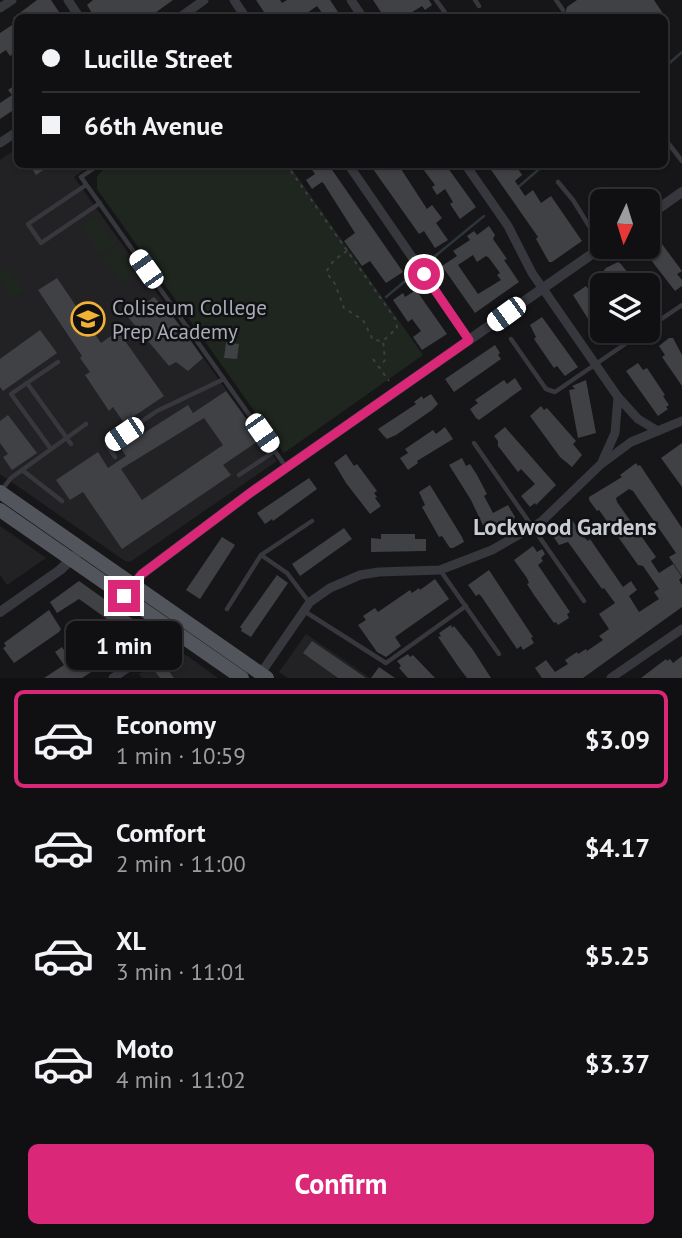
<!DOCTYPE html>
<html lang="en">
<head>
<meta charset="utf-8">
<style>
  :root { --surface:#101012; --page:#1e1e20; --text:#f1f3f6; --muted:#9c9d9f; --line:#303032; --accent:#db2777 }
  body { margin:0; font-family:"PT Sans",sans-serif; background:var(--page); color:var(--text); height:100vh; display:flex; flex-direction:column; font-size:26px; white-space:nowrap }
  * { box-sizing:border-box; margin:0 }
  p { font-size:23px; color:var(--muted) }
  .icon { flex:none; width:38px; height:38px; fill:none; stroke:currentColor; stroke-width:2; stroke-linecap:round; stroke-linejoin:round }
  .map { position:relative; height:678px; overflow:hidden }
  .side { display:flex; flex-direction:column; background:var(--surface); flex:1 }
  .side>* { flex:none }
  .guide { position:absolute; left:14px; top:14px; width:654px; height:154px; border-radius:10px; box-shadow:0 2px 5px #0004,0 0 0 2px var(--line); display:grid; align-content:center; height:154px; padding:0 28px; background:var(--surface) }
  .needle { width:46px; rotate:184deg }
  .buttons { position:absolute; left:590px; top:189px; display:grid; gap:14px }
  .buttons a { display:grid; place-items:center; width:70px; height:70px; border-radius:10px; background:var(--surface); box-shadow:0 2px 5px #0004,0 0 0 2px var(--line); font-size:35px }
  .end { position:absolute; width:32px; height:32px; margin:-16px; border:9px solid #db2777; background:#fff; box-shadow:0 0 0 4px #fff }
  .from { border-radius:50% }
  .bubble { position:absolute; height:49px; border-radius:10px; background:var(--surface); box-shadow:0 2px 5px #0004,0 0 0 2px var(--line); font-size:23px; font-weight:700; line-height:49px; text-align:center }
  .car { position:absolute; width:21px; height:42px; margin:-21px -10px; border-radius:9px; box-shadow:0 0 5px 2px #0007; background:linear-gradient(#fff 24%,#345 0 40%,#fff 0 76%,#345 0 86%,#fff 0) }
  .guide b { display:flex; align-items:center; gap:24px; height:66px; font-size:26px }
  .guide b+b { border-top:2px solid var(--line) }
  .guide i { width:18px; height:18px; background:var(--text) }
  ul { padding:12px 0 0; list-style:none }
  li { display:flex; align-items:center; gap:21px; height:98px; margin:0 14px 10px; padding:0 14px; border:4px solid transparent; border-radius:10px }
  li div { flex:1 }
  li b { display:block; font-size:26px }
  li em { font-style:normal; font-weight:700 }
  li.active { border-color:var(--accent) }
  li>.icon { width:63px; height:63px; stroke-width:1.5 }
  .primary-button { display:flex; gap:14px; margin-top:auto; padding:14px 28px }
  .primary-button a { flex:1; height:80px; border-radius:10px; background:var(--accent); color:#fff; font-size:28px; font-weight:700; line-height:80px; text-align:center }
  .map>svg:first-child { display:block }
</style>
</head>
<body>
<div class="map">
<svg width="682" height="678" viewBox="0 0 682 678">
  <rect width="100%" height="100%" fill="#161618"/>
  <g fill="#222225">
    <polygon points="17,148 18,164 91,165 74,177 277,461 130,562 125,561 0,474 0,160"/>
    <polygon points="0,526 46,558 7,585 0,575"/>
    <polygon points="306,634 370,678 288,678 279,672"/>
    <polygon points="176,648 218,678 142,678 139,674"/>
  </g>
  <g fill="#1e261f">
    <polygon points="108,165 289,165 423,355 284,453 97,189 97,176"/>
    <polygon points="96,216 115,244 100,254 81,227"/>
    <polygon points="117,245 136,273 121,283 101,256"/>
    <polygon points="7,266 24,290 12,298 0,282 0,272"/>
  </g>
  <g fill="none" stroke-linecap="round" stroke-linejoin="round">
    <g stroke="#2c353c" stroke-width="2.5">
      <polyline points="665,67 682,52"/>
      <polyline points="516,189 545,164"/>
      <polyline points="434,257 484,216"/>
      <polyline points="386,297 410,277"/>
    </g>
  </g>
  <g fill="#404145" fill-rule="evenodd">
    <polygon points="37,0 51,0 63,18 13,18"/>
    <polygon points="93,0 173,0 148,18 95,18 87,5"/>
    <polygon points="256,0 280,0 282,3 287,0 330,0 342,18 326,18 317,6 300,18 268,18"/>
    <polygon points="373,0 429,0 432,5 425,10 422,6 409,14 412,18 388,18 385,13 383,15"/>
    <polygon points="577,0 654,0 666,18 552,18 559,13 565,14 567,7"/>
    <polygon points="18,21 18,51 10,56 6,50 0,54 0,33"/>
    <polygon points="18,83 18,107 0,119 0,103 12,95 8,90"/>
    <polygon points="29,164 52,164 36,175"/>
    <polygon points="308,164 328,164 403,272 386,283 370,261 362,266 344,241 355,233 324,184 322,182 312,189 306,180 315,174"/>
    <polygon points="374,164 407,164 401,169 427,209 432,205 442,218 436,223 448,240 435,248 424,231 419,234 373,169 375,167"/>
    <polygon points="429,164 445,164 476,207 460,219 450,204 453,202 445,189 437,195 432,187 435,185 423,169"/>
    <polygon points="487,164 515,164 522,175 515,181 525,196 533,190 541,203 551,196 582,241 552,262 549,262 536,239 538,237"/>
    <path d="M489 226 495 235 493 239 507 259 504 260 519 282 475 313 442 266 457 256 453 251 470 240 467 236 474 231 477 235ZM473 255 477 262 486 256 489 258 500 273 497 275 501 280 478 294 458 265Z"/>
    <polygon points="654,237 660,246 662,244 682,271 677,274 682,280 682,286 675,291 641,247 648,247 648,241"/>
    <polygon points="618,262 621,264 637,285 611,285 602,273 606,268"/>
    <polygon points="57,278 101,343 118,331 164,396 124,423 113,407 109,411 85,375 90,372 80,358 82,356 38,290"/>
    <polygon points="586,286 602,308 602,330 597,333 573,295"/>
    <polygon points="416,290 447,334 422,350 413,337 421,331 412,319 408,322 393,300 403,293 405,297"/>
    <polygon points="154,297 174,318 203,358 188,371 176,362 169,366 127,316"/>
    <polygon points="542,317 578,367 565,376 557,366 554,368 534,339 536,337 530,325"/>
    <polygon points="40,330 57,353 3,391 0,387 0,359"/>
    <polygon points="669,338 673,338 682,355 682,386 662,357 665,355 659,346"/>
    <polygon points="226,342 239,344 237,359 224,358"/>
    <polygon points="495,345 500,353 498,355 501,359 454,392 445,379"/>
    <polygon points="638,363 643,370 647,368 665,395 663,396 669,405 666,407 668,409 658,416 626,371"/>
    <polygon points="515,378 522,389 479,420 476,418 470,409 478,403 475,400 504,380 507,384"/>
    <polygon points="586,380 596,433 578,438 569,390 575,389 572,386"/>
    <path d="M226 391 261 439 223 465 231 475 122 549 83 492 70 500 56 480 98 452 108 468 126 456 120 447 143 432 144 433 188 405 193 413ZM204 418 223 445 142 500 121 469Z"/>
    <polygon points="431,394 438,404 432,410 396,435 387,439 383,435 378,429 416,404 414,402 422,396 423,399"/>
    <polygon points="541,406 544,410 547,408 576,441 573,444 582,455 572,467 560,457 530,416"/>
    <polygon points="8,415 37,453 12,470 3,457 8,454 0,443 0,421"/>
    <polygon points="445,427 453,439 417,461 418,463 408,470 400,458 408,453 405,449 433,430 436,434"/>
    <polygon points="505,427 556,485 536,505 535,503 530,507 521,496 535,484 521,469 518,472 498,446 498,441 494,436"/>
    <polygon points="682,443 682,487 661,458"/>
    <polygon points="346,454 354,466 357,464 377,491 374,493 377,497 375,498 381,506 370,514 346,483 334,463"/>
    <polygon points="462,458 466,466 470,464 477,475 487,494 484,496 493,513 508,505 515,517 512,521 487,534 471,500 449,465"/>
    <polygon points="636,463 638,466 640,465 682,528 682,576 669,557 676,553 633,491 629,489 616,498 617,502 656,557 651,561 659,573 673,564 682,577 679,580 682,585 682,607 583,678 542,678 535,668 546,660 555,672 568,664 565,660 577,652 578,654 586,649 587,651 603,640 599,636 609,629 599,614 615,603 604,588 602,589 568,542 559,545 551,533 553,532 552,529 565,521 567,523 572,520 583,536 588,541 590,539 623,587 631,581 637,590 629,596 639,612 659,599 654,592 659,589 643,566 638,565 599,510 597,511 589,500 589,497 622,477 620,475"/>
    <polygon points="309,478 317,489 273,521 272,519 265,524 257,513"/>
    <polygon points="430,485 462,537 464,542 453,548 450,548 442,536 439,537 422,507 425,505 419,492"/>
    <polygon points="344,528 352,539 300,576 292,564"/>
    <polygon points="381,534 415,534 415,539 426,539 426,551 371,552 371,538 381,539"/>
    <polygon points="222,537 235,545 200,599 186,590"/>
    <polygon points="533,546 537,552 542,549 545,554 541,558 543,561 538,565 570,612 567,614 569,618 558,625 556,622 554,623 534,595 527,584 529,583 527,578 514,560"/>
    <polygon points="489,570 533,637 531,638 534,643 523,650 521,646 517,649 481,596 479,594 476,596 468,585"/>
    <polygon points="277,575 288,583 251,637 241,631 242,629 240,627"/>
    <polygon points="435,579 449,599 395,637 401,646 386,657 377,652 358,625 366,620 363,616 375,608 378,612 410,590 412,593 419,588 420,590"/>
    <polygon points="79,581 155,635 144,642 141,640 82,678 44,678 64,665 55,652 62,647 66,653 73,649 76,653 90,644 96,652 124,631 79,599 57,613 50,602"/>
    <polygon points="49,610 61,629 59,632 14,663 3,648 6,646 4,643"/>
    <polygon points="451,625 452,628 454,626 473,650 491,678 467,678 460,669 438,637 441,636 439,633"/>
    <polygon points="312,641 366,678 338,678 303,653"/>
    <polygon points="408,654 410,657 413,655 435,678 408,678 399,668 401,666 397,661"/>
    <polygon points="682,656 682,678 641,678 666,659 667,661 670,659 673,663"/>
    <polygon points="163,663 174,678 160,678 154,670"/>
    <polygon points="379,667 395,678 371,678"/>
  </g>
  <g fill="none" stroke-linecap="round" stroke-linejoin="round">
    <g stroke="#3d3f44" stroke-width="2" stroke-dasharray="3.5 5" stroke-linecap="butt">
      <polyline points="286,164 396,320 397,328 383,341"/>
      <polyline points="347,251 334,260 326,272 335,284 344,308 363,320 373,340 383,341 385,360 379,368"/>
      <polyline points="373,359 389,381"/>
    </g>
    <g stroke="#37383d" stroke-width="4.5">
      <polyline points="436,0 449,18"/>
      <polyline points="475,0 479,6"/>
      <polyline points="556,0 563,10"/>
      <polyline points="665,139 682,161"/>
      <polyline points="100,164 81,177 286,467"/>
      <polyline points="558,182 573,200 602,247"/>
      <polyline points="86,185 28,224 41,243 100,203"/>
      <polyline points="648,328 682,305"/>
      <polyline points="511,339 546,389 555,392 644,331"/>
      <polyline points="27,383 58,362"/>
      <polyline points="474,443 584,601"/>
      <polyline points="51,449 11,394 27,383 71,444"/>
      <polyline points="115,457 107,445 157,411 224,379"/>
      <polyline points="22,470 62,501"/>
      <polyline points="239,475 275,451"/>
      <polyline points="1,491 11,478 86,424"/>
      <polyline points="261,555 287,573 309,602"/>
      <polyline points="440,570 499,654"/>
      <polyline points="227,609 261,555 312,521"/>
      <polyline points="304,611 386,663 466,606"/>
    </g>
    <g stroke="#37383d" stroke-width="9">
      <polyline points="68,0 80,18"/>
      <polyline points="234,0 246,18"/>
      <polyline points="351,0 363,18"/>
      <polyline points="0,8 12,0"/>
      <polyline points="179,18 204,0"/>
      <polyline points="0,143 18,131"/>
      <polyline points="348,164 469,340"/>
      <polyline points="465,164 508,226 532,273 618,397 638,419 658,431"/>
      <polyline points="602,462 615,433 618,397"/>
      <polyline points="261,673 310,602 330,588 360,575 379,572 440,570 492,550 541,522 600,465 631,442 682,421"/>
      <polyline points="113,678 178,633"/>
      <polyline points="611,678 682,629"/>
    </g>
    <g stroke="#37383d" stroke-width="10">
      <polyline points="648,216 682,192"/>
      <polyline points="129,590 142,574 250,493 602,247"/>
      <polyline points="0,612 60,570 76,555"/>
    </g>
    <g stroke="#53555c" stroke-width="14">
      <polyline points="0,492 267,678"/>
      <polyline points="0,510 242,678"/>
    </g>
  </g>
  <g fill="none" stroke-linecap="round" stroke-linejoin="round">
    <polyline stroke="#db2777" stroke-width="9" points="124,596 142,574 250,493 469,340 424,274"/>
  </g>
  <defs>
    <symbol id="school-ring" viewBox="-11 -11 22 22"><circle r="9.5" fill="#111113" stroke="#f2b134" stroke-width="1.5"/><path d="M0-5L7-2L0 1L-7-2ZM-4 1L0 2.5L4 1V4Q0 6-4 4Z" fill="#f2b134"/></symbol>
  </defs>
  <g fill-rule="evenodd">
    <use href="#school-ring" x="69" y="300" width="38" height="38"/>
  </g>
  <g text-anchor="middle" dominant-baseline="central" stroke-width="5" stroke-linejoin="round" paint-order="stroke">
    <g font-size="21" fill="#a8adb8" stroke="#111113" text-anchor="start">
      <text x="112" y="307">Coliseum College<tspan x="112" dy="24">Prep Academy</tspan></text>
    </g>
    <g font-size="23" font-weight="bold" fill="#c9ccd4" stroke="#111113">
      <text x="565" y="526">Lockwood Gardens</text>
    </g>
  </g>
</svg>
<div class="buttons">
<a><svg class="needle" viewBox="-14 -14 28 28"><path d="M0-13l5 13h-10z" fill="#e53935"/><path d="M0 13l5-13h-10z" fill="#9c9d9f"/></svg></a>
<a><svg class="icon" aria-label="layers" viewBox="0 0 24 24"><path d="M12 4l9 5-9 5-9-5zM3 14l9 5 9-5"/></svg></a>
</div>
<i class="end from" style="left:424px;top:274px"></i>
<i class="end" style="left:124px;top:596px"></i>
<div class="bubble" style="left:66px;top:621px;width:116px">1 min</div>
<i class="car" style="left:146px;top:269px;rotate:325deg"></i>
<i class="car" style="left:506px;top:314px;rotate:234deg"></i>
<i class="car" style="left:262px;top:433px;rotate:145deg"></i>
<i class="car" style="left:124px;top:434px;rotate:236deg"></i>
<div class="guide">
<b><i class="from"></i>Lucille Street</b>
<b><i></i>66th Avenue</b>
</div>
</div>
<section class="side">
<ul>
<li class="active"><svg class="icon" aria-label="car" viewBox="0 0 24 24"><path d="M5 17H2v-5l4-1 3-4h7l3 4 3 1v5h-3M9 17h6M6 11h13"/><circle cx="7" cy="17" r="2"/><circle cx="17" cy="17" r="2"/></svg><div><b>Economy</b><p>1 min · 10:59</p></div><em>$3.09</em></li>
<li><svg class="icon" aria-label="car" viewBox="0 0 24 24"><path d="M5 17H2v-5l4-1 3-4h7l3 4 3 1v5h-3M9 17h6M6 11h13"/><circle cx="7" cy="17" r="2"/><circle cx="17" cy="17" r="2"/></svg><div><b>Comfort</b><p>2 min · 11:00</p></div><em>$4.17</em></li>
<li><svg class="icon" aria-label="car" viewBox="0 0 24 24"><path d="M5 17H2v-5l4-1 3-4h7l3 4 3 1v5h-3M9 17h6M6 11h13"/><circle cx="7" cy="17" r="2"/><circle cx="17" cy="17" r="2"/></svg><div><b>XL</b><p>3 min · 11:01</p></div><em>$5.25</em></li>
<li><svg class="icon" aria-label="car" viewBox="0 0 24 24"><path d="M5 17H2v-5l4-1 3-4h7l3 4 3 1v5h-3M9 17h6M6 11h13"/><circle cx="7" cy="17" r="2"/><circle cx="17" cy="17" r="2"/></svg><div><b>Moto</b><p>4 min · 11:02</p></div><em>$3.37</em></li>
</ul>
<div class="primary-button"><a>Confirm</a></div>
</section>
</body>
</html>
